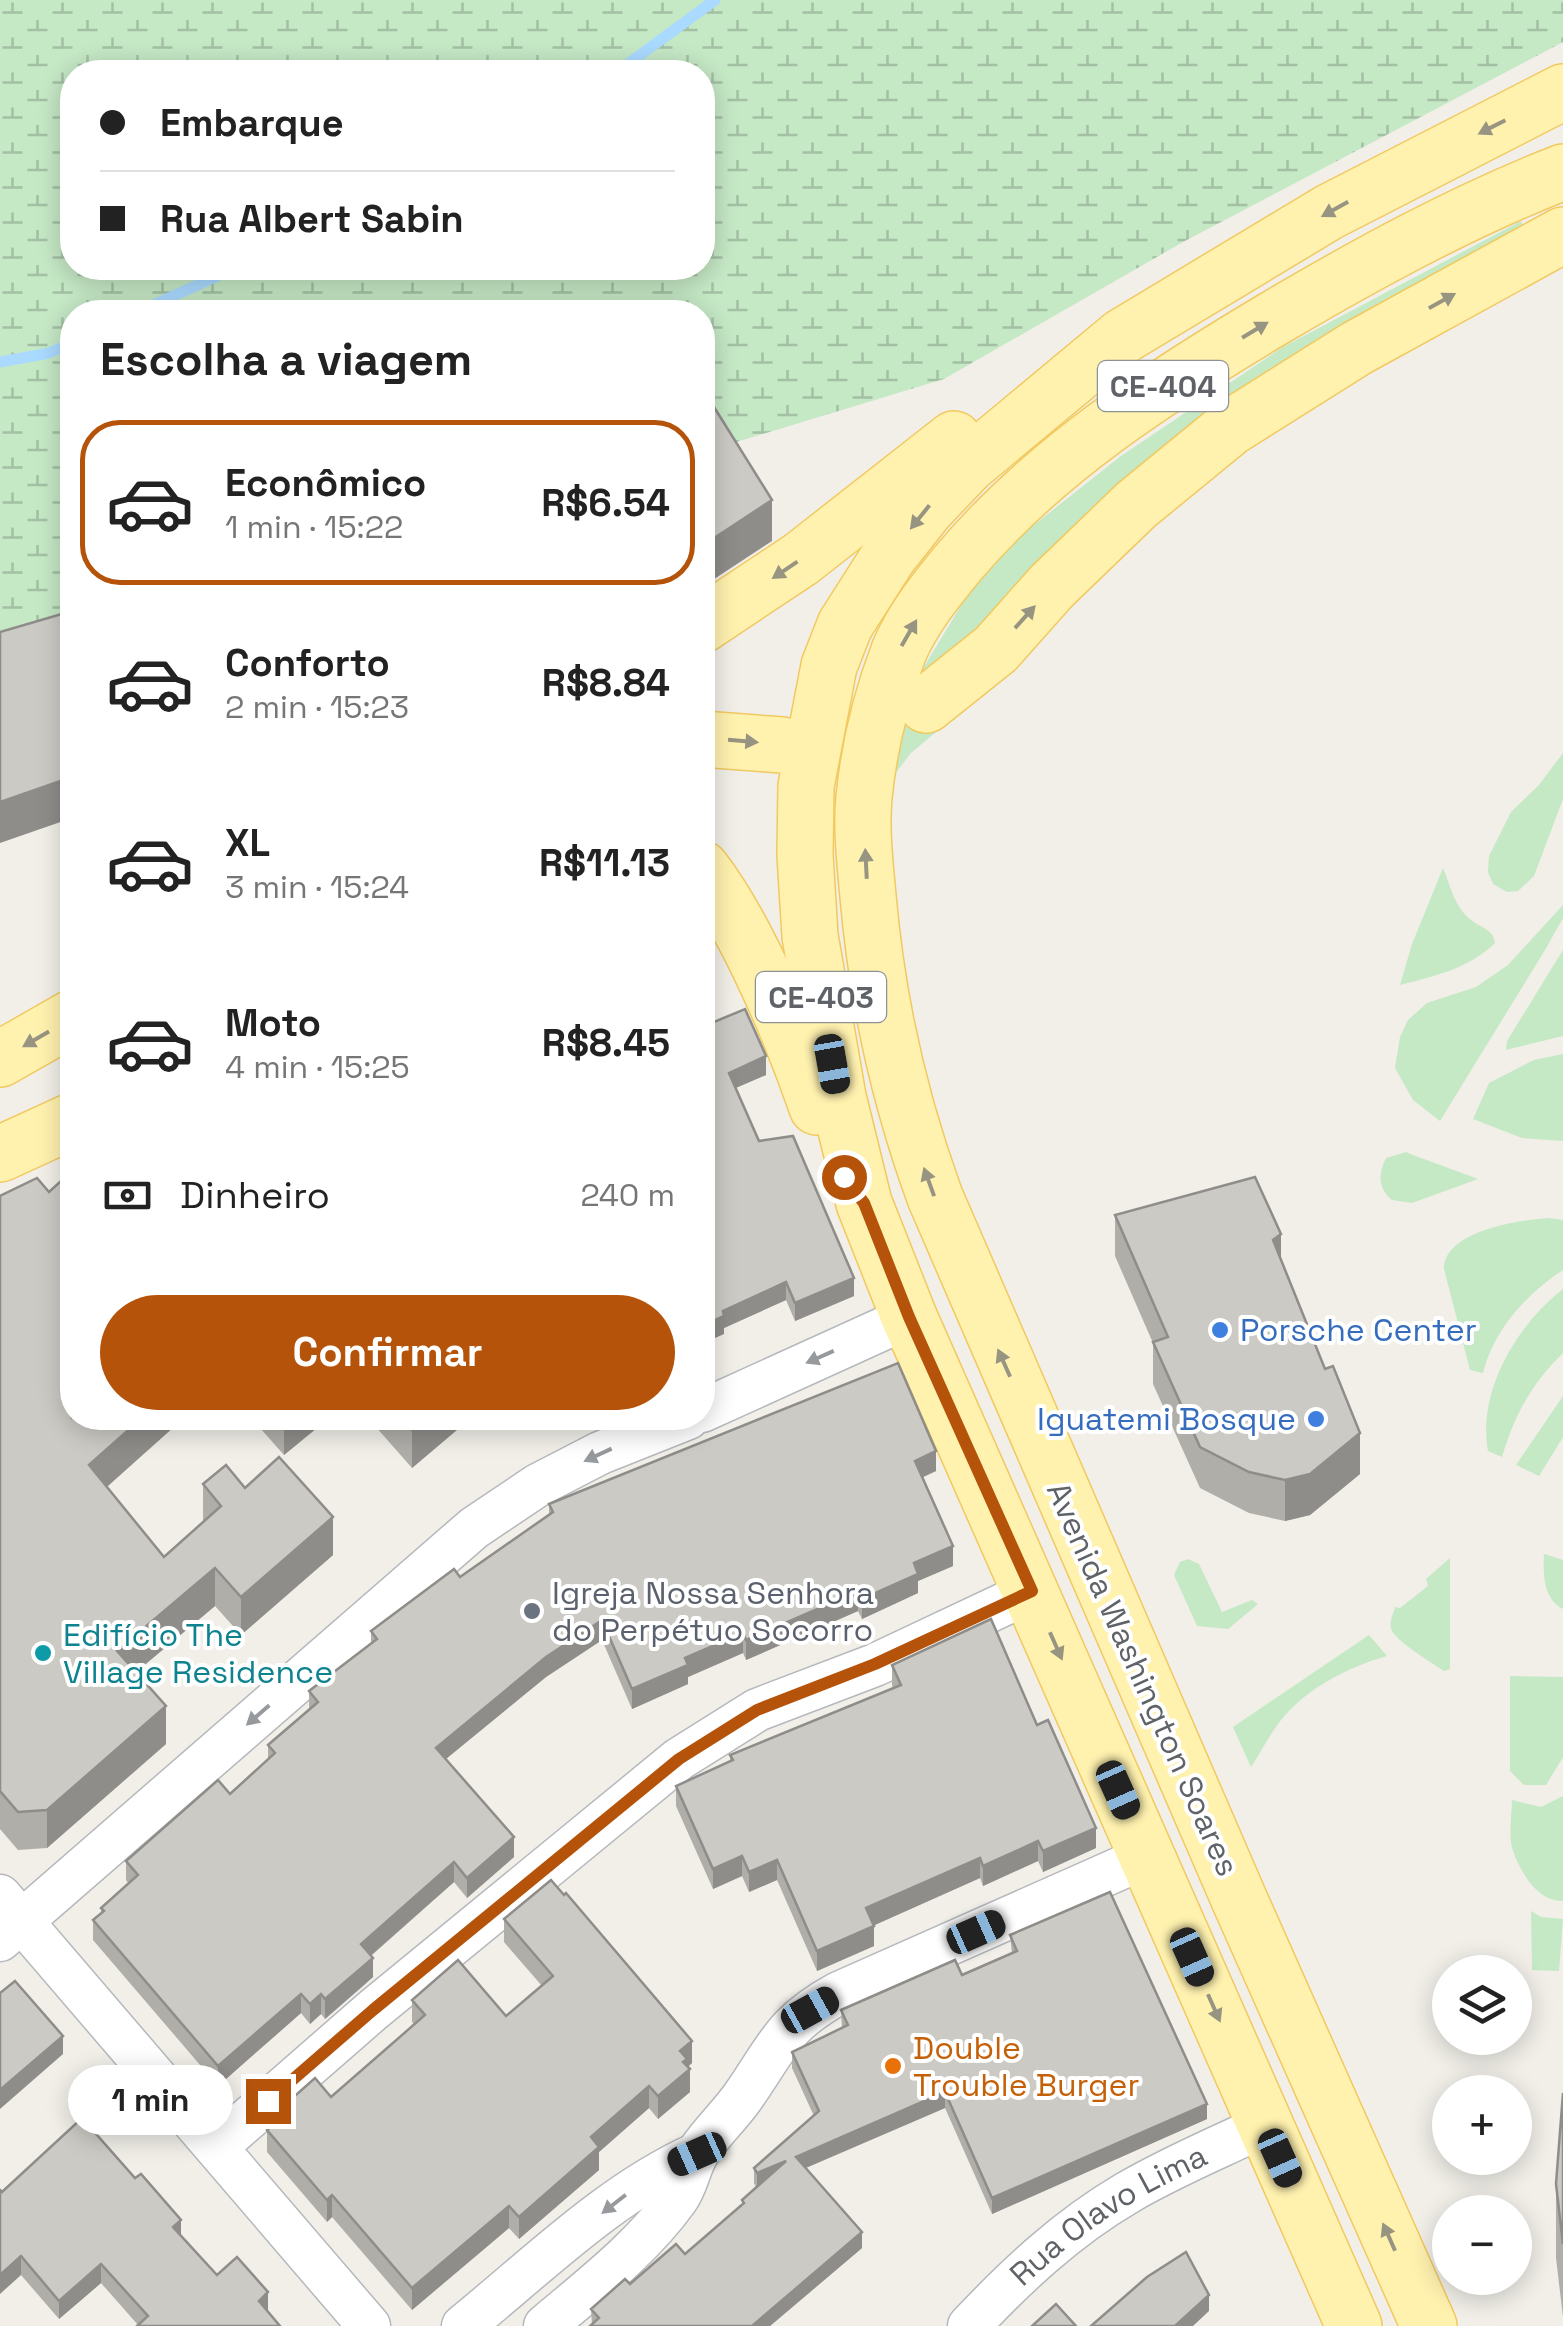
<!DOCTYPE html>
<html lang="pt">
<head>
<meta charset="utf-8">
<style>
  :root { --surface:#fff; --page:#f2f2f2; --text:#222; --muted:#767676; --line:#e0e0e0; --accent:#b45309 }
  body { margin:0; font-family:"Space Grotesk",sans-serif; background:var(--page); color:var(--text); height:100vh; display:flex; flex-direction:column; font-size:38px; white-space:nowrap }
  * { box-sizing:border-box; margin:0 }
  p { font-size:32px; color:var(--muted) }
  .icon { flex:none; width:55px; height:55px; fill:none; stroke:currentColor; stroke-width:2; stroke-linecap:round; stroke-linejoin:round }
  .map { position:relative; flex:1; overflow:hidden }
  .details { position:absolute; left:60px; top:300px; width:655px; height:1130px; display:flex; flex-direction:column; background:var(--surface); border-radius:40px; box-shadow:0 5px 25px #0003 }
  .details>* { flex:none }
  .banner { position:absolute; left:60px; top:60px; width:655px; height:220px; border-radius:40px; box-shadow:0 5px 25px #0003; display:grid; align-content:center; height:220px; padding:0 40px; background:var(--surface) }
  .tools { position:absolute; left:1432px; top:1955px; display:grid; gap:20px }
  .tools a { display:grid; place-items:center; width:100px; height:100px; border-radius:50%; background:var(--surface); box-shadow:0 5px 25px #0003; font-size:50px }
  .end { position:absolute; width:45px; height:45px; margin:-22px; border:12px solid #b45309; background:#fff; box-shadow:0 0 0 5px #fff }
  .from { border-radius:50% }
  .bubble { position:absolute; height:70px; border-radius:35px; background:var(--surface); box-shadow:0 5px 25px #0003; font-size:32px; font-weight:800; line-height:70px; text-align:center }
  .car { position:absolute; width:30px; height:60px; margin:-30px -15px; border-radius:12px; box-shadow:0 0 8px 2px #0007; background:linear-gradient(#222 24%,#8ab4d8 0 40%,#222 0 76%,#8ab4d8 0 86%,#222 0) }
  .banner b { display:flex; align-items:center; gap:35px; height:95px; font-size:38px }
  .banner b+b { border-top:2px solid var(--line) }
  .banner i { width:25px; height:25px; background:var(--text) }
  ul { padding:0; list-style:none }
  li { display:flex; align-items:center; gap:30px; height:165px; margin:0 20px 15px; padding:0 20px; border:5px solid transparent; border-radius:40px }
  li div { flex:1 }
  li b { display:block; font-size:38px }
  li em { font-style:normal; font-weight:800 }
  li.selected { border-color:var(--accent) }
  li>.icon { width:90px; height:90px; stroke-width:1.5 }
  h2 { padding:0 40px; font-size:45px; line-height:120px }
  .pay { display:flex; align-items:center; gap:25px; height:110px; padding:0 40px; font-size:38px }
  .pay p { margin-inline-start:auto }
  .primary-button { display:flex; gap:20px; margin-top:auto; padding:20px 40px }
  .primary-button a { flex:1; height:115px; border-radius:60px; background:var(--accent); color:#fff; font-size:40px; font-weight:800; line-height:115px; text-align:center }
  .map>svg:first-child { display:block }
</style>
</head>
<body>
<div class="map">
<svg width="1563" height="2326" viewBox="0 0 1563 2326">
  <defs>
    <pattern id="wetland-marsh" width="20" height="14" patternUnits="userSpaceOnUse" patternTransform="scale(2.5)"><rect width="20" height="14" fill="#c5e8c5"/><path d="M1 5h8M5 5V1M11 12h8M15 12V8" fill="none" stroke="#a3c0a4"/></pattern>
  </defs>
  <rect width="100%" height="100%" fill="#f1efe8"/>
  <g fill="#c5e8c5">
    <polygon points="1521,221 1523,227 1011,593 980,625 924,673 962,710 911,753 894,775 906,711 916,680 968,594 1020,536 1121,456 1283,347"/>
    <polygon points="1563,753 1563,799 1534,876 1518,891 1507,892 1493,884 1488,872 1489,856 1511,812 1539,785"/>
    <path d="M1443 868C1451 887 1454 906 1471 920 1482 929 1492 928 1495 943 1468 969 1435 976 1400 985L1412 944Z"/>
    <polygon points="1563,905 1563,918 1545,950 1440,1121 1413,1100 1395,1068 1400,1037 1408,1020 1427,1003 1476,987 1508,965"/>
    <polygon points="1563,950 1563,1036 1506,1050 1507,1041"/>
    <polygon points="1563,1054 1563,1141 1522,1138 1473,1119 1489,1083 1534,1060"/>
    <path d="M1406 1152 1413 1155 1478 1179 1412 1203 1392 1200C1378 1188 1378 1174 1386 1158Z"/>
    <path d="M1549 1218 1563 1220V1270C1527 1293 1493 1331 1483 1373L1470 1370 1444 1269C1444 1231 1519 1220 1549 1218Z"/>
    <path d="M1563 1289V1353C1532 1383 1514 1416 1502 1457L1488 1451C1477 1391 1517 1325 1563 1289Z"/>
    <polygon points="1563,1396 1563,1437 1539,1476 1516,1465"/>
    <path d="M1544 1554 1563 1560V1609C1543 1599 1543 1574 1544 1554Z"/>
    <path d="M1450 1558V1669L1444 1671C1432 1663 1399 1643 1392 1631 1388 1623 1393 1615 1395 1607L1400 1608 1428 1586 1426 1579Z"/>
    <polygon points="1188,1559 1199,1564 1222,1612 1252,1600 1258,1604 1228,1629 1197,1626 1174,1575 1180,1562"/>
    <path d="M1369 1635 1387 1656C1348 1667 1307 1688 1281 1720 1270 1734 1261 1752 1251 1767L1233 1727Z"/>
    <polygon points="1510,1676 1563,1677 1563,1757 1546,1785 1524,1785 1510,1771"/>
    <path d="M1563 1796V1901C1538 1902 1521 1873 1513 1851 1508 1836 1512 1815 1512 1800L1541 1807Z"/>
    <polygon points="1531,1911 1541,1917 1563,1919 1559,1971 1532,1970"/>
  </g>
  <path fill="url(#wetland-marsh)" fill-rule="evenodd" d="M0 0H1563V42L1183 242 944 379 703 452 702 312H72V644L0 665ZM72 72H702V268H72Z"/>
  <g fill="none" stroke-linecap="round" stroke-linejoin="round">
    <g stroke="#aadaff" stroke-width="11">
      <polyline points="617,72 715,0"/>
      <polyline points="138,312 235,268"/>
      <polyline points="0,362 49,353 72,343"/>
    </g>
    <defs>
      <g id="street">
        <polyline points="702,1411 909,1317"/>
        <polyline points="0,1896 369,2326"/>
        <polyline points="0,1940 474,1528 538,1485 600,1453 688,1418"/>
        <polyline points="216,2147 373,2010 679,1759 757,1710 875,1665 1032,1591"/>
        <path d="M463 2326C537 2266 610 2193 697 2154"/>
        <path d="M545 2326C591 2287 642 2248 677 2199 688 2184 689 2166 699 2151 712 2132 729 2116 742 2098 778 2047 781 2025 839 1993L1148 1856"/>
        <path id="s1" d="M969 2326C1016 2276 1067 2228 1127 2193 1171 2167 1220 2147 1265 2125"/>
      </g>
      <g id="primary">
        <polyline points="702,625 801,559 954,439"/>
        <polyline points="926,705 996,649 1052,586 1136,505 1230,428 1357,348 1563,235"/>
        <polyline points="702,739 782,745"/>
        <path d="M702 869C747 927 793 1037 817 1107"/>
        <polyline points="0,1059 72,1018"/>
        <polyline points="0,1154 72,1121"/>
        <polyline points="1354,2326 909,1317 864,1203 838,1097 810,936 805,855 806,786 829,666 845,625 889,556 927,508 968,465 1123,336 1329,212 1563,92"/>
        <path d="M1429 2326 1239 1899 935 1197C899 1099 877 1000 868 896 865 864 861 829 864 797 869 747 881 698 899 651 913 618 936 590 958 563 1045 460 1159 387 1273 319 1366 264 1463 211 1563 172"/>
      </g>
    </defs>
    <use href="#street" stroke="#b5b8bc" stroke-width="45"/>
    <use href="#primary" stroke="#f2c960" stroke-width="58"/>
    <use href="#street" stroke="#fff" stroke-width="42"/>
    <use href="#primary" stroke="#fff2af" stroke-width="55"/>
  </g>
  <g fill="#afaea9">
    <polygon points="702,1027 766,1075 735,1088 759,1141 854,1296 795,1321 786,1300 724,1328 724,1334"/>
    <polygon points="0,1196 107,1487 164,1557 203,1522 203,1484 245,1488 333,1555 241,1635 215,1606 136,1672 166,1744 47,1848 18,1850 0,1829"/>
    <polygon points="1115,1215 1281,1259 1360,1474 1310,1515 1285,1521 1249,1513 1200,1488 1153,1384 1153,1343 1115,1256"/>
    <polygon points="251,1418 329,1418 284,1455"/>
    <polygon points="368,1418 471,1418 412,1468"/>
    <polygon points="936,1471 922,1477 953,1566 918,1581 918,1593 862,1619 858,1611 746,1660 743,1653 688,1677 688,1684 632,1709 602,1640 546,1677 446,1759 514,1857 467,1898 454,1882 371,1956 373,1977 363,1986 325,2019 321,2014 310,2024 301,2013 218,2086 93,1940 93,1920 101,1914 101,1908 128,1883 126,1880 126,1861 230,1794 268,1760 268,1745 309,1709 309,1691 371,1643 371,1631 460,1577 549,1515 549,1504"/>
    <polygon points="892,1665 1037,1725 1096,1848 1043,1872 1038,1861 983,1886 980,1878 874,1925 874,1946 817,1971 777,1880 749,1892 742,1876 713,1889 676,1806 676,1786 730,1761 730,1755 893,1688 892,1685"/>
    <polygon points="504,1919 692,2063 688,2067 690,2092 658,2119 649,2108 599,2152 599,2170 519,2239 509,2228 412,2310 332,2217 327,2222 267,2152 267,2130 279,2119 279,2110 331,2097 414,2024 412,2022 412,2000 506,2016 542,1986 504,1942"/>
    <polygon points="1010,1935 1207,2119 992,2214 945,2108 806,2168 862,2248 770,2326 590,2326 592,2325 591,2309 630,2284 685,2254 742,2205 742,2200 756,2187 754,2183 754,2168 814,2116 792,2068 792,2052 842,2028 841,2010 962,1975 1012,1954"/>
    <polygon points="1563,2093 1563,2317 1556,2258 1556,2184"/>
    <polygon points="2,2192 181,2236 217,2275 268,2292 138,2325 101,2283 59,2319 21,2275"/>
  </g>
  <g fill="#8f8d8a">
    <polygon points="772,500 772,541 702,587 702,546"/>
    <polygon points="72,777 72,818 0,843 0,802"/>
    <polygon points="766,1056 766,1075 729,1091 729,1073"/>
    <polygon points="1281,1234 1281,1275 1273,1240"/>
    <polygon points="854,1278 854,1296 795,1321 795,1303"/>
    <polygon points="786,1282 786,1300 724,1328 724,1334 702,1344 702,1326 723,1311"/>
    <polygon points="142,1418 184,1418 89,1503 89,1465"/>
    <polygon points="284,1418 329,1418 284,1455"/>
    <polygon points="427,1418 471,1418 412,1468 412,1430"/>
    <polygon points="1360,1433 1360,1474 1310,1515 1285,1521 1285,1480"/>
    <polygon points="936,1451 936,1471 915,1481 915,1461"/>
    <polygon points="333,1517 333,1555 241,1635 241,1597"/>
    <polygon points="953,1546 953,1566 918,1581 918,1593 862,1619 862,1599 914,1563"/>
    <polygon points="215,1568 215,1606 117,1688 117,1651"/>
    <polygon points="858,1591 858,1611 746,1660 746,1640"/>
    <polygon points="602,1620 602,1640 546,1677 436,1767 436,1748 546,1657"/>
    <polygon points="743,1633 743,1653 688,1677 688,1684 632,1709 632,1689 685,1658"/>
    <polygon points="166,1706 166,1744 47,1848 47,1810"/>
    <polygon points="1096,1828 1096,1848 1043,1872 1043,1851"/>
    <polygon points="514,1837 514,1857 467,1898 467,1878"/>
    <polygon points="1038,1841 1038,1861 983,1886 983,1866"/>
    <polygon points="742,1856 742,1876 713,1889 713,1869"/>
    <polygon points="980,1858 980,1878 866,1929 866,1908"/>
    <polygon points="777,1860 777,1880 749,1892 749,1872"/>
    <polygon points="454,1862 454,1882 361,1964 361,1944"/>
    <polygon points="874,1926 874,1946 817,1971 817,1951"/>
    <polygon points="373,1958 373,1977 325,2019 325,1999"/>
    <polygon points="301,1994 301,2013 218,2086 218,2066"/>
    <polygon points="321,1994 321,2014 310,2024 310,2004"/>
    <polygon points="63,2036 63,2054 0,2109 0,2090"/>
    <polygon points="692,2041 692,2063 687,2067 690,2069 690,2092 658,2119 658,2096 680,2051"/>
    <polygon points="649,2086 649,2108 599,2152 599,2170 519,2239 519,2217 591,2137"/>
    <polygon points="945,2092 945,2108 796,2172 796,2157"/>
    <polygon points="1207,2104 1207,2119 992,2214 992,2198"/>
    <polygon points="786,2161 757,2188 757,2173"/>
    <polygon points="332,2195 332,2217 327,2222 327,2200"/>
    <polygon points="509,2206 509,2228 412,2310 412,2288"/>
    <polygon points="181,2220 181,2238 173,2227"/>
    <polygon points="862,2232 862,2248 770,2326 752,2326"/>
    <polygon points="21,2256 21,2275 0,2294 0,2275"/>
    <polygon points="101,2264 101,2283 59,2319 59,2301"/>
    <polygon points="268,2292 268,2311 259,2301"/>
    <polygon points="1209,2295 1209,2311 1193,2326 1175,2326"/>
  </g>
  <g fill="#cccac5" stroke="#8f8d8a" stroke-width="2.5">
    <polygon points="714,407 772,500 702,546 702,415"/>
    <polygon points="72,611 72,777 0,802 0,632"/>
    <polygon points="745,1009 766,1056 729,1073 759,1141 793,1136 854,1278 795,1303 786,1282 723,1311 724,1316 702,1326 702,1027"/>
    <polygon points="72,1171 72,1418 142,1418 89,1465 164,1557 221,1506 203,1484 226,1465 245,1488 279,1457 333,1517 241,1597 215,1568 117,1651 166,1706 47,1810 18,1812 0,1791 0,1196 37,1178 49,1192"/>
    <polygon points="1255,1177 1281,1234 1273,1240 1325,1369 1333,1366 1360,1433 1310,1474 1285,1480 1249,1472 1200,1447 1153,1342 1168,1337 1115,1215"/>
    <polygon points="898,1363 936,1451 915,1461 953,1546 914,1563 918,1574 862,1599 858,1591 746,1640 743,1633 685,1658 688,1665 632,1689 602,1620 546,1657 436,1748 514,1837 467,1878 454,1862 361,1944 373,1958 325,1999 321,1994 310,2004 301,1994 218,2066 93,1920 104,1911 101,1908 138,1875 126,1861 218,1780 230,1794 275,1753 268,1745 318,1702 309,1691 377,1639 371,1631 454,1569 460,1577 553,1512 549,1504"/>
    <polygon points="401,1418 427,1418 412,1430"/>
    <polygon points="991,1619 1037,1725 1048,1720 1096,1828 1043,1851 1038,1841 983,1866 980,1858 866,1908 874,1926 817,1951 777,1860 749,1872 742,1856 713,1869 676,1786 733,1760 730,1755 901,1685 892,1665"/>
    <polygon points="551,1880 564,1895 566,1893 692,2041 680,2051 687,2059 683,2062 690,2069 658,2096 649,2086 591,2137 599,2147 519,2217 509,2206 412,2288 332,2195 327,2200 267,2130 284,2115 279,2110 315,2078 331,2097 425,2015 412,2000 458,1960 506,2016 553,1976 504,1919"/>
    <polygon points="1110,1892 1207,2104 992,2198 945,2092 796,2157 862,2232 752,2326 590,2326 599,2318 591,2309 625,2279 630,2284 676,2244 685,2254 744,2203 742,2200 786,2161 757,2173 754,2168 819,2111 792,2052 848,2025 841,2010 955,1960 962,1975 1017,1951 1010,1935"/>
    <polygon points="15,1981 63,2036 0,2090 0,1993"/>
    <polygon points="1563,2093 1563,2244 1556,2184"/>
    <polygon points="82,2118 135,2178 141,2174 181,2220 173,2227 217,2275 237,2257 268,2292 259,2301 280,2326 137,2326 148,2316 101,2264 59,2301 21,2256 0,2275 0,2190 2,2192"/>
    <polygon points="1186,2252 1209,2295 1175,2326 1091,2326 1147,2277"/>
    <polygon points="1056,2304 1076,2326 1032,2326"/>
  </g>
  <defs><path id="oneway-solid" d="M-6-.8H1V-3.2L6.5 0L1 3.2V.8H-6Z" transform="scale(2.5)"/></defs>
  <g fill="#979581">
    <use href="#oneway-solid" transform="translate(1492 127) rotate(153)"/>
    <use href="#oneway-solid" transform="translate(1335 209) rotate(151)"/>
    <use href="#oneway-solid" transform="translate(1442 301) rotate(-29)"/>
    <use href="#oneway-solid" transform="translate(1255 330) rotate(-31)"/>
    <use href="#oneway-solid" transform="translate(920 517) rotate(129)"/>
    <use href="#oneway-solid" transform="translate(785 570) rotate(146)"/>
    <use href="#oneway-solid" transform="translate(1025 617) rotate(-48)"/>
    <use href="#oneway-solid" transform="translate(909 633) rotate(-60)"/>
    <use href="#oneway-solid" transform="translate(743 741) rotate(5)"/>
    <use href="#oneway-solid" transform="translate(866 864) rotate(-93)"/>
    <use href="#oneway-solid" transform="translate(36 1039) rotate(150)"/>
    <use href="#oneway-solid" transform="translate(929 1182) rotate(-110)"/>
    <use href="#oneway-solid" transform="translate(1004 1363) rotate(-114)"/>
    <use href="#oneway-solid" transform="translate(1056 1646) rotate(66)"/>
    <use href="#oneway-solid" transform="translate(1214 2008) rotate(66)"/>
    <use href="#oneway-solid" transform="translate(1389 2237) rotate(-114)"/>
  </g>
  <g fill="#979a9d">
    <use href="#oneway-solid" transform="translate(820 1357) rotate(156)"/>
    <use href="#oneway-solid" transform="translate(598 1455) rotate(155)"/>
    <use href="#oneway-solid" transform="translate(258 1715) rotate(139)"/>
    <use href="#oneway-solid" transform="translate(614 2204) rotate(142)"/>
  </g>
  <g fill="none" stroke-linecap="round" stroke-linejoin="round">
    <polyline stroke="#b45309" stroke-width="12" points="268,2101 373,2010 679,1759 757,1710 875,1664 1032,1591 909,1317 864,1203 844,1177"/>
  </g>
  <g fill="#3f7fe0" stroke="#fff" stroke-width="4">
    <circle cx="1220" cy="1330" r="10"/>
    <circle cx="1316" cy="1419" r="10"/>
  </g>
  <circle fill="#6b7280" stroke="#fff" stroke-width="4" cx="532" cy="1611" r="10"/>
  <circle fill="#0f9aa8" stroke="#fff" stroke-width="4" cx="43" cy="1653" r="10"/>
  <circle fill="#e8710a" stroke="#fff" stroke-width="4" cx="893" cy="2066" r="10"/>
  <g text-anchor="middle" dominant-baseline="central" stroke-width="8" stroke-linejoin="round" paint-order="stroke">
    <g fill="#fff" stroke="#8f9295" stroke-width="2.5">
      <rect x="1098" y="361" width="130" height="50" rx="8"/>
      <rect x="756" y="972" width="130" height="50" rx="8"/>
    </g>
    <g font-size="30" font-weight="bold" fill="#5f6368">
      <text x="1163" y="386">CE-404</text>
      <text x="821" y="997">CE-403</text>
    </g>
    <g font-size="32" fill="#366cbe" stroke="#fff" text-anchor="start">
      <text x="1240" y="1330">Porsche Center</text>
      <text x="1296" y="1419" text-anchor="end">Iguatemi Bosque</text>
    </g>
    <g font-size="32" fill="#5b616d" stroke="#fff" text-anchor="start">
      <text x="552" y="1593">Igreja Nossa Senhora<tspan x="552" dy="37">do Perpétuo Socorro</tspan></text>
    </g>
    <g font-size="32" fill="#0d838f" stroke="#fff" text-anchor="start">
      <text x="63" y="1635">Edifício The<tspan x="63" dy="37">Village Residence</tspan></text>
    </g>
    <g font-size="32" fill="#5f6368" stroke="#fff">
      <text transform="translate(1143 1679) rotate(66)">Avenida Washington Soares</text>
      <text stroke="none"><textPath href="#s1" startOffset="180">Rua Olavo Lima</textPath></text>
    </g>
    <g font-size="32" fill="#c56008" stroke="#fff" text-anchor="start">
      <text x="913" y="2048">Double<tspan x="913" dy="37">Trouble Burger</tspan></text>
    </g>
  </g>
</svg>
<div class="tools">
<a><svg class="icon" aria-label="layers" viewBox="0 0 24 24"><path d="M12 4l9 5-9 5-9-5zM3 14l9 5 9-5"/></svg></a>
<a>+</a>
<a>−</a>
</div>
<i class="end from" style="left:844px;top:1177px"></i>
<i class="end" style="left:268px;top:2101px"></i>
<div class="bubble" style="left:68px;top:2065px;width:165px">1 min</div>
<i class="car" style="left:832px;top:1064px;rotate:170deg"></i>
<i class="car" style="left:1118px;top:1790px;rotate:156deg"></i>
<i class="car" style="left:976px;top:1932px;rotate:66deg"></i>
<i class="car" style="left:1192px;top:1957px;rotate:156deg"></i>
<i class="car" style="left:810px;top:2010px;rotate:61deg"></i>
<i class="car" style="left:697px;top:2154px;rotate:246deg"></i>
<i class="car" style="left:1280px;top:2158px;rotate:156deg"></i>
<div class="banner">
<b><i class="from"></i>Embarque</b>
<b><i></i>Rua Albert Sabin</b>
</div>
<section class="details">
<h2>Escolha a viagem</h2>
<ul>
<li class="selected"><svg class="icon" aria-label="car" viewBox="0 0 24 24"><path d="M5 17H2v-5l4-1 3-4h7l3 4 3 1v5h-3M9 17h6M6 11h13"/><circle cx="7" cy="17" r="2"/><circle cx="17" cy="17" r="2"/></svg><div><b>Econômico</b><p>1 min · 15:22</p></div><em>R$6.54</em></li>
<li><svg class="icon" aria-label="car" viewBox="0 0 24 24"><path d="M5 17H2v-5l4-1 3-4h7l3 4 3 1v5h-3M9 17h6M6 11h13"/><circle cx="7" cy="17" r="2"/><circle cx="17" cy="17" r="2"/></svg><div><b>Conforto</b><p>2 min · 15:23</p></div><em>R$8.84</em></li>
<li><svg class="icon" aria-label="car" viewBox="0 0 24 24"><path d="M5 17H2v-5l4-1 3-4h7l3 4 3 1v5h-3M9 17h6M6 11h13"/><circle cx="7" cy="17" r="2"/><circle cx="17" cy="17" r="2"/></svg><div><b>XL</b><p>3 min · 15:24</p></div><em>R$11.13</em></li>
<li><svg class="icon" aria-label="car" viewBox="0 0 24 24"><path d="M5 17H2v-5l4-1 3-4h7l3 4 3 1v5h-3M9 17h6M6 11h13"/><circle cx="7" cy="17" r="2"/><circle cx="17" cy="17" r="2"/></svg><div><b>Moto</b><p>4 min · 15:25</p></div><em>R$8.45</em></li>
</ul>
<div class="pay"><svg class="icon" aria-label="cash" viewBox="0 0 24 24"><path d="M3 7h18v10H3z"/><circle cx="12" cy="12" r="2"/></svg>Dinheiro<p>240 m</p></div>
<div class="primary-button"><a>Confirmar</a></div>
</section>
</div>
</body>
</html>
